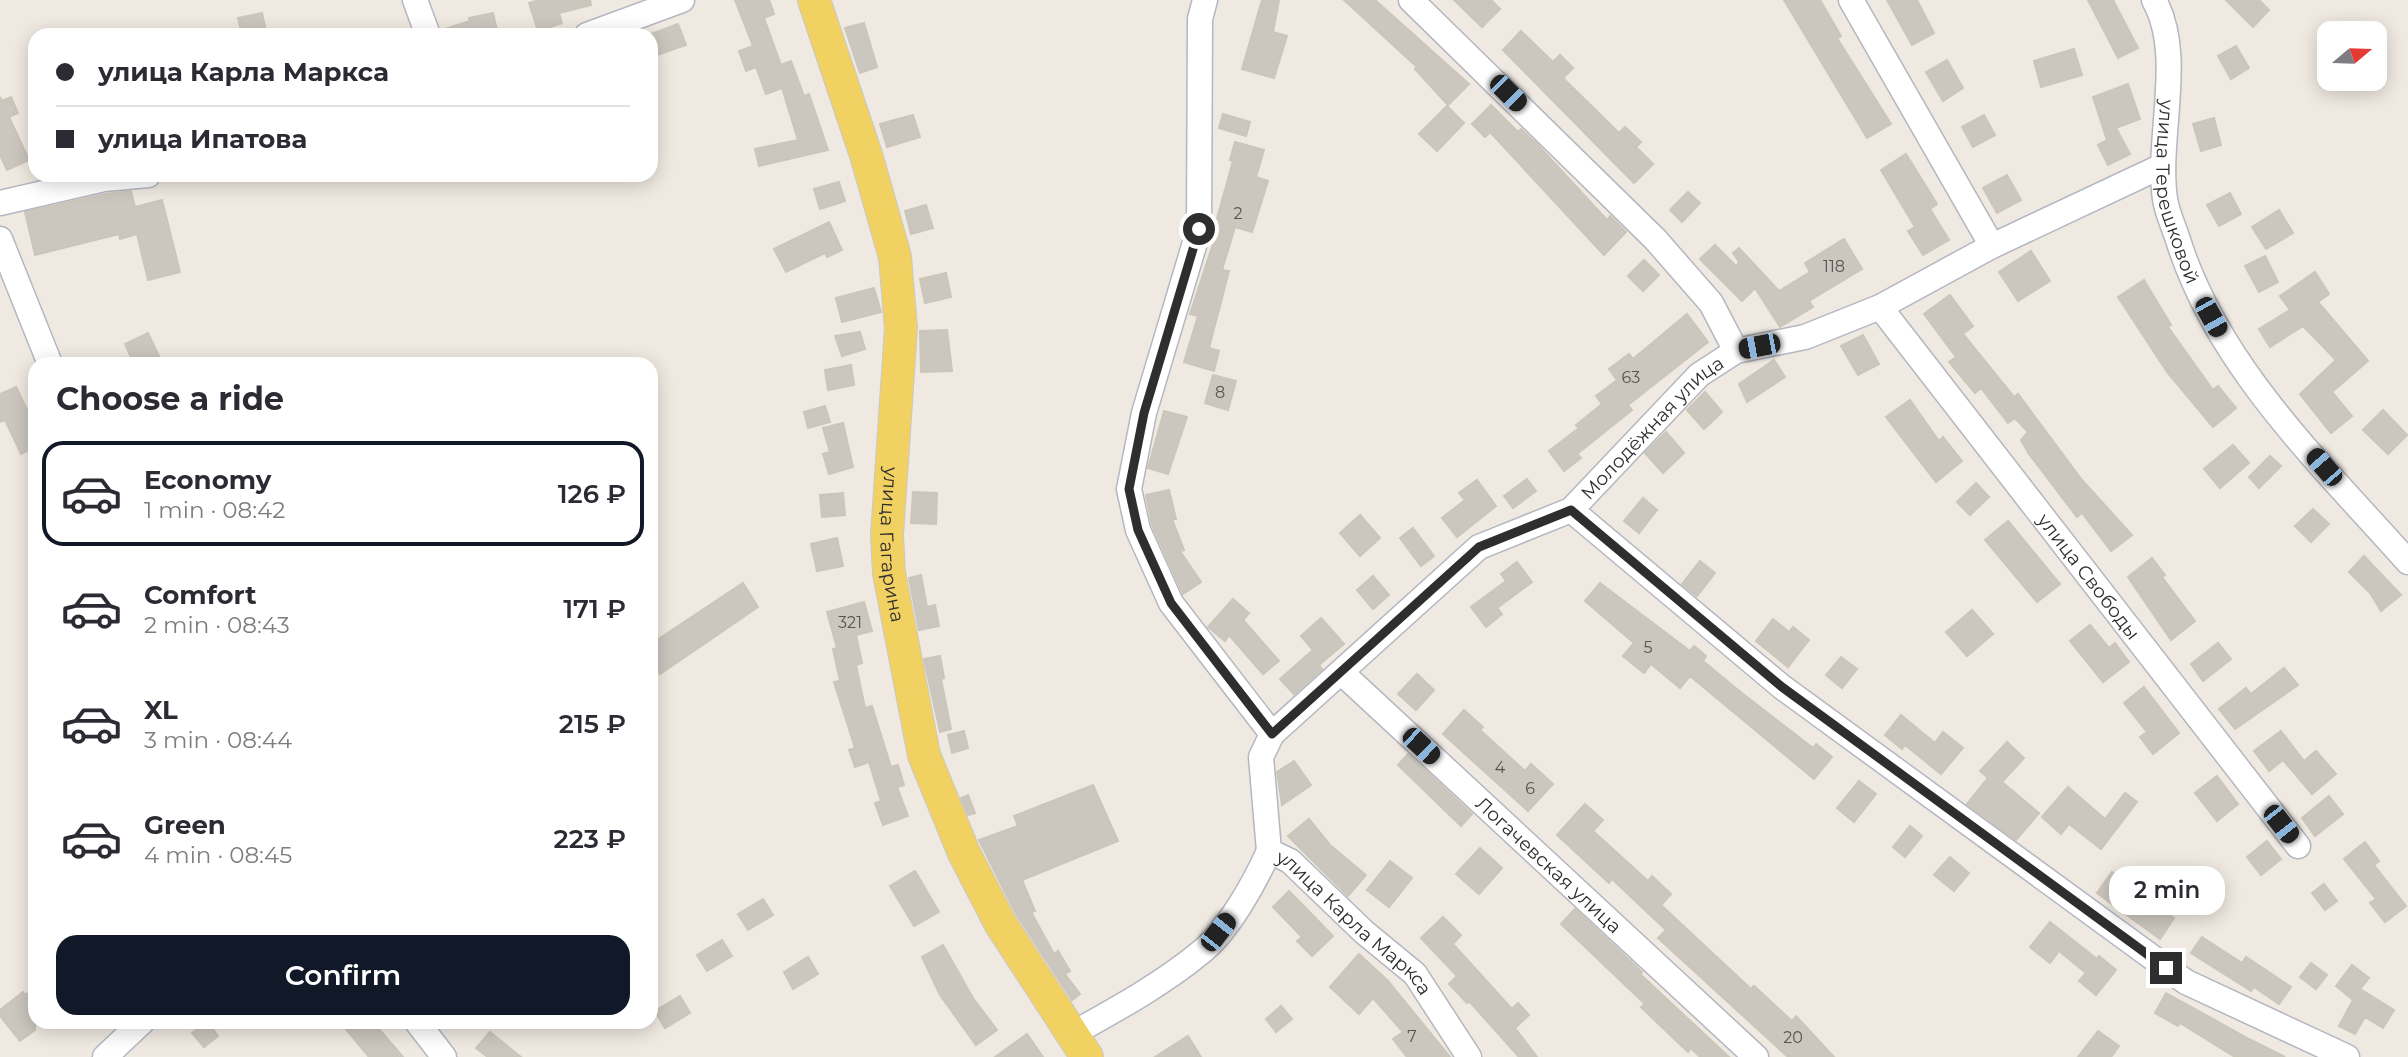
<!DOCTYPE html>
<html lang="en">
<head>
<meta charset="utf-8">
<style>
  :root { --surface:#fff; --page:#f2f2f3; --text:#2b2b33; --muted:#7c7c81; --line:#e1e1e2; --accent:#111827 }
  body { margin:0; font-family:Montserrat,sans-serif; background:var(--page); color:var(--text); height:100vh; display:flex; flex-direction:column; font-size:26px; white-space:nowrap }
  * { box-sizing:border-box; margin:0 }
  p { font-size:23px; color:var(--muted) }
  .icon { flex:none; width:38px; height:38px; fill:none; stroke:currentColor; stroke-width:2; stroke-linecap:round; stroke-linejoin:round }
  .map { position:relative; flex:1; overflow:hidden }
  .panel { position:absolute; left:28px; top:357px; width:630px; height:672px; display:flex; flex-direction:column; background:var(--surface); border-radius:21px; box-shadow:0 4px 18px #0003 }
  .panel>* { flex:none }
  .hud { position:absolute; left:28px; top:28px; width:630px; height:154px; border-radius:21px; box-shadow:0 4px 18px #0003; display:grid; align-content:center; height:154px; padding:0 28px; background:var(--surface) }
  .needle { width:46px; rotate:71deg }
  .controls { position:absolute; left:2317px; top:21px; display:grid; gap:14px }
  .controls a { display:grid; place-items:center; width:70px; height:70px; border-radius:14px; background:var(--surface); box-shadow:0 4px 18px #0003; font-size:35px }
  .end { position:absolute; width:32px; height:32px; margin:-16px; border:9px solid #2e2e2e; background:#fff; box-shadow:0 0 0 4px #fff }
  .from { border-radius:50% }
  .bubble { position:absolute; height:49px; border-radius:21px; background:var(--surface); box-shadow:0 4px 18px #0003; font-size:23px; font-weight:600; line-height:49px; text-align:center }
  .car { position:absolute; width:21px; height:42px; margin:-21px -10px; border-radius:9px; box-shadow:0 0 5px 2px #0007; background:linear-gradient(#222 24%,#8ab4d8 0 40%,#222 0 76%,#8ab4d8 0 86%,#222 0) }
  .hud b { display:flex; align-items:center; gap:24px; height:66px; font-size:26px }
  .hud b+b { border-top:2px solid var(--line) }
  .hud i { width:18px; height:18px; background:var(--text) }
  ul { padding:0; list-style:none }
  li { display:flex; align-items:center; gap:21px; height:105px; margin:0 14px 10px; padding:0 14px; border:4px solid transparent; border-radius:21px }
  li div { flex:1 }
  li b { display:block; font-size:26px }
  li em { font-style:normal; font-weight:600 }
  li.on { border-color:var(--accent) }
  li>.icon { width:63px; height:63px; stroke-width:1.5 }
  h2 { padding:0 28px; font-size:32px; line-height:84px }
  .action { display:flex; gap:14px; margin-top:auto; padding:14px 28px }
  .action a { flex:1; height:80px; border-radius:21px; background:var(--accent); color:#fff; font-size:28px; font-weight:600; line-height:80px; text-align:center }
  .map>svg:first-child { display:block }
</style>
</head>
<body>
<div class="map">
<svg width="2408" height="1057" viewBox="0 0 2408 1057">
  <rect width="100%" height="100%" fill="#efe9e1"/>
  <g fill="#cbc7bf" stroke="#cbc5ba" stroke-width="2">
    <polygon points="540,0 590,0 591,5 559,13 562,23 538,31 529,3"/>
    <polygon points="735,0 769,0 774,14 764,18 781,65 791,61 804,96 809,94 828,150 759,166 755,149 798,140 782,88 766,94 756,67 746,71 739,51 753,46"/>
    <polygon points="1262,0 1279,0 1273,32 1287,36 1274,78 1242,69"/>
    <polygon points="1344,0 1375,0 1469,84 1448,105 1415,69 1417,67"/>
    <polygon points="1454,0 1491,0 1500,9 1482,27"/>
    <polygon points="1784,0 1820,0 1841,36 1837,38 1891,124 1867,138"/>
    <polygon points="1887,0 1917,0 1934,33 1912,45"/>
    <polygon points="2088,0 2113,0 2138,48 2118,58"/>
    <polygon points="2226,0 2259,0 2269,10 2253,27"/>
    <polygon points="262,13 267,35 242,35 238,18"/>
    <polygon points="493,13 498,35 443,35 442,30 470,21 469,18"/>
    <polygon points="864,23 877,67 860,73 845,28"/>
    <polygon points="678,24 686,45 651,57 651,34"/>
    <polygon points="1521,31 1553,62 1560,55 1573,68 1563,78 1619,133 1625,127 1641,142 1636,147 1653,164 1634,183 1503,50"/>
    <polygon points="2236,46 2249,68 2231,79 2218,56"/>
    <polygon points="2074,49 2082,75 2041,87 2034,61"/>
    <polygon points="1947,60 1963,88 1943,101 1926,72"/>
    <polygon points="2128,84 2140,119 2116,128 2130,154 2108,165 2098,145 2107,140 2093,97"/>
    <polygon points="0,97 2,101 11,97 18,113 9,117 29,160 7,170 0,155"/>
    <polygon points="1491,105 1518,132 1521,129 1537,144 1607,220 1610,216 1626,232 1604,255 1490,132 1485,137 1472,124"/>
    <polygon points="1447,106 1464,123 1437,151 1419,134"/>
    <polygon points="1223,114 1250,122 1246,136 1219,128"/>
    <polygon points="913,115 920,137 887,147 880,124"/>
    <polygon points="1984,115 1995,135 1973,147 1962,127"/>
    <polygon points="2214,118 2221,145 2201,151 2193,124"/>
    <polygon points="1235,142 1264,150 1256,177 1268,181 1252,232 1235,227 1222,270 1229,271 1209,348 1219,351 1214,371 1184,362 1198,316 1190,314 1214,241 1211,240 1233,161 1230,160"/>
    <polygon points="1906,154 1937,204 1930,209 1949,240 1923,255 1908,231 1915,227 1881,170"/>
    <polygon points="2007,175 2021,200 1997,213 1983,188"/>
    <polygon points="839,182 845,201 820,209 814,189"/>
    <polygon points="131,191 135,207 162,200 180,272 148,280 137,234 120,239 119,234 35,255 25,212 106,194"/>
    <polygon points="1688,192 1700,203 1682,222 1670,210"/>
    <polygon points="2230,193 2241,214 2219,226 2207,205"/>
    <polygon points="926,205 933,228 911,234 905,211"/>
    <polygon points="2279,210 2293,233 2266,249 2252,227"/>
    <polygon points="829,222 842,250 827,257 825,253 786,272 774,249"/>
    <polygon points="1844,239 1862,269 1809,301 1813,307 1780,327 1755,288 1742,301 1700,259 1715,245 1736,266 1739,262 1733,253 1739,248 1779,291 1810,272 1805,263"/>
    <polygon points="2031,251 2050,281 2018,301 1999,272"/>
    <polygon points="2265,256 2278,282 2259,292 2245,266"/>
    <polygon points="1644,260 1659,275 1643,291 1628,276"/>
    <polygon points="2315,272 2329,294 2318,302 2368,361 2332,392 2352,416 2331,433 2300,394 2336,360 2303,326 2270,347 2259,329 2290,310 2280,296"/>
    <polygon points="946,273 951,297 925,303 920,279"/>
    <polygon points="2144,280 2171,325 2168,327 2213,390 2218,386 2236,408 2213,427 2167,372 2118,297"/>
    <polygon points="874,288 881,312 842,322 836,298"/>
    <polygon points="1950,295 1973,326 1963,334 2014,397 2018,394 2082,480 2132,535 2111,551 2082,513 2077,517 2029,454 2021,440 2028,432 2015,418 2008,423 1981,388 1975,393 1949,362 1956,357 1924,314"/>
    <polygon points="1687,314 1708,342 1628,405 1632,410 1577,454 1581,458 1564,471 1549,451 1579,428 1576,425 1602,404 1596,396 1617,380 1609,369 1629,354 1633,359"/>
    <polygon points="947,330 952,371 921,372 920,331"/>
    <polygon points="860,332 865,349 842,356 835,336"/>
    <polygon points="148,333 159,356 143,364 134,364 125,344"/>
    <polygon points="1863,335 1879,364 1858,375 1841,346"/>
    <polygon points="1774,360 1785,377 1747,402 1739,384"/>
    <polygon points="851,365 854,385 828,390 825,370"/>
    <polygon points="1213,375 1236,381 1228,410 1205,403"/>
    <polygon points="16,387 35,426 35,447 21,454 5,420 0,422 0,394"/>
    <polygon points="1705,392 1722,412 1704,429 1687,410"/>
    <polygon points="1910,400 1939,441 1943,437 1962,461 1936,482 1886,417"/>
    <polygon points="825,406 830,422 808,428 804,412"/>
    <polygon points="2383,410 2407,435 2388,454 2363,430"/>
    <polygon points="1164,411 1187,417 1168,474 1148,468"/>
    <polygon points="843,423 853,467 829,474 823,454 830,452 823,428"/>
    <polygon points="1666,432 1684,453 1663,473 1645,453"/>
    <polygon points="2233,445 2249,463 2220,488 2204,469"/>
    <polygon points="2270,456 2281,466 2259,488 2249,477"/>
    <polygon points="1527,479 1536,491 1513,508 1504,496"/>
    <polygon points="1477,480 1496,506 1457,537 1442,518 1465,500 1459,493"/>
    <polygon points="1976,483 1989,497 1970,515 1957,502"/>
    <polygon points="1169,490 1176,519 1172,519 1184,550 1180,551 1201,582 1183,594 1152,525 1146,495"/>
    <polygon points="913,492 937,493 936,524 911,523"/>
    <polygon points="843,493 845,515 822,517 820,495"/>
    <polygon points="1643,498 1657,510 1639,533 1624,521"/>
    <polygon points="2313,509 2329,524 2311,542 2295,526"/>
    <polygon points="1360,515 1380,538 1360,556 1340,533"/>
    <polygon points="2008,521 2060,584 2037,602 1985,540"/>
    <polygon points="1413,528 1434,556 1421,566 1400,538"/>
    <polygon points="837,538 843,566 817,571 811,544"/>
    <polygon points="2364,556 2401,595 2381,611 2370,593 2349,572"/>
    <polygon points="2152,558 2165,575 2162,577 2195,621 2171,640 2128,577"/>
    <polygon points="1700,561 1715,573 1697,596 1682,584"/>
    <polygon points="1517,562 1532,582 1497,608 1502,614 1486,627 1471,607 1506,581 1501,574"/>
    <polygon points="921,575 927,607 935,605 939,626 919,630 909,578"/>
    <polygon points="1373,576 1389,595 1373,609 1357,590"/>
    <polygon points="743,583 758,607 660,674 651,660 651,644"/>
    <polygon points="1600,583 1690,651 1694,646 1706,656 1703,661 1743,694 1813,748 1816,744 1832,757 1814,779 1690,676 1680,688 1651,664 1644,673 1623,656 1634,643 1585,601"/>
    <polygon points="1233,599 1249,613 1243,620 1279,661 1263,674 1229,635 1225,641 1208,627"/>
    <polygon points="864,602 872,631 856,635 862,663 856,665 865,708 872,706 891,767 898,765 904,785 897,787 908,816 883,825 875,803 881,801 869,762 855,767 849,750 855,748 834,682 840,681 833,649 837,648 827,612"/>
    <polygon points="1972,610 1993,634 1967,656 1946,632"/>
    <polygon points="1321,618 1344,644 1319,665 1322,669 1294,694 1280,679 1313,650 1301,636"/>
    <polygon points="1773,619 1789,632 1793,627 1809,640 1788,667 1756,641"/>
    <polygon points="2090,625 2109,648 2115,643 2129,662 2103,682 2070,641"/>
    <polygon points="2218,643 2231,659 2203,681 2191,664"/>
    <polygon points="940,656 944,678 941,679 951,729 940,732 924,659"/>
    <polygon points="1841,657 1857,669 1842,688 1826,675"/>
    <polygon points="2284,668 2298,685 2235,729 2219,709 2246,688 2251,694"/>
    <polygon points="1417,674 1434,690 1416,710 1398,694"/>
    <polygon points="2144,687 2179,733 2153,754 2140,737 2147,732 2124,703"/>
    <polygon points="1464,710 1483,727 1480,730 1525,771 1531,764 1553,784 1528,811 1443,734"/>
    <polygon points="1901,715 1935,743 1943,732 1963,748 1941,774 1905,745 1902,749 1885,735"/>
    <polygon points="964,731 968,748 952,753 948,735"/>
    <polygon points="2281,731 2304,761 2316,751 2336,774 2312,794 2283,760 2269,771 2254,751"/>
    <polygon points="2007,742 2024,758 2002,782 2039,813 2016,840 1967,804 1988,778 1980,771"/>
    <polygon points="1408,754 1472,814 1461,826 1398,765"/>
    <polygon points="1294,761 1311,785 1282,805 1277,772"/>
    <polygon points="2217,776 2238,804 2217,821 2195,793"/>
    <polygon points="1859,781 1876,794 1854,822 1837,808"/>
    <polygon points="1093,785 1118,841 1022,880 1035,911 1031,912 1054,954 1058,951 1070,971 1065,974 1080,994 1072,1000 1016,914 979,840 1018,826 1014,816"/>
    <polygon points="2068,787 2105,819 2125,793 2137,802 2101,849 2069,824 2061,834 2042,817"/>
    <polygon points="968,795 975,813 968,815 961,798"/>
    <polygon points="2329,796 2343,814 2315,836 2302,818"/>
    <polygon points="1585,804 1603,820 1593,831 1648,881 1652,876 1671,894 1661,905 1751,989 1754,986 1792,1021 1796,1016 1834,1057 1788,1057 1658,938 1666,930 1612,879 1609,883 1557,835"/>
    <polygon points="1309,819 1330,845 1366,875 1348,896 1288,836"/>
    <polygon points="1910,826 1922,836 1905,857 1893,847"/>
    <polygon points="2267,841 2281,859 2261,875 2247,857"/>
    <polygon points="2365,842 2379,861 2374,865 2406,906 2385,922 2370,903 2376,899 2344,859"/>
    <polygon points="1480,848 1502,868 1479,894 1456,874"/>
    <polygon points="1950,857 1969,873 1954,891 1934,875"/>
    <polygon points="1390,861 1412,878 1389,907 1367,890"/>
    <polygon points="915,871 939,912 914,926 890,886"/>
    <polygon points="2112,872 2134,887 2137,883 2156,895 2151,902 2174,918 2160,939 2097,893"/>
    <polygon points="2324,884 2337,901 2325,910 2312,893"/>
    <polygon points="1289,891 1333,936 1312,956 1297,941 1302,937 1273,907"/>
    <polygon points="763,899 773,915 748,930 738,914"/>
    <polygon points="1575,909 1642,972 1640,974 1729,1057 1700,1057 1691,1048 1688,1052 1668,1033 1641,1007 1645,1004 1561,924"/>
    <polygon points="1443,917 1461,935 1453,944 1512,1009 1518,1003 1529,1015 1515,1028 1537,1057 1519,1057 1469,1001 1467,1003 1449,984 1457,976 1421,938"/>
    <polygon points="2050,922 2097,959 2099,956 2116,970 2096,995 2079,981 2086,973 2059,951 2050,963 2030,947"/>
    <polygon points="2202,937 2242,963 2246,957 2291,987 2279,1004 2254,987 2251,991 2191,953"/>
    <polygon points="722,940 732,956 707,971 697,955"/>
    <polygon points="943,945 973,998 997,1030 976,1045 940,995 922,957"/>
    <polygon points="1359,954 1388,981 1450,1057 1407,1057 1393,1039 1403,1032 1373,998 1359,1014 1330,987"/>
    <polygon points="808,957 818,974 793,989 784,972"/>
    <polygon points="2311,963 2327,975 2316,989 2300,977"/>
    <polygon points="2352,965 2369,978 2360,989 2394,1010 2383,1028 2365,1017 2355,1034 2339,1026 2359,989 2352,999 2336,986"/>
    <polygon points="35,988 35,1030 20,1041 0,1016 0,1010 23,992 25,995"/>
    <polygon points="2166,993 2249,1039 2285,1057 2235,1057 2180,1023 2178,1026 2155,1013"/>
    <polygon points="680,996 690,1013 665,1028 655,1011"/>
    <polygon points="1281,1006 1292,1019 1276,1032 1266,1019"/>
    <polygon points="208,1022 218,1036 204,1047 192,1033"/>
    <polygon points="340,1022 373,1022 403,1057 369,1057"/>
    <polygon points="2098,1031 2119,1046 2111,1057 2078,1057"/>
    <polygon points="490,1032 521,1057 488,1057 476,1048"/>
    <polygon points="1027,1034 1043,1057 995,1057"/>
    <polygon points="1188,1036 1201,1057 1155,1057"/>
  </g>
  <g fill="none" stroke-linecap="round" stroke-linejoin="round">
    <defs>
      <g id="minor">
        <polyline points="415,0 428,35"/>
        <polyline points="1205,0 1200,19 1199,229 1144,413 1129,489 1138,530 1171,603 1272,734 1261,757 1269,851"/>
        <polyline points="1411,0 1655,239 1711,303 1736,351"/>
        <polyline points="1851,0 1992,246"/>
        <path id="s1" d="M2154 0C2185 55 2156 137 2165 199 2167 213 2174 227 2178 240 2218 367 2321 464 2408 562"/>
        <polyline points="587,35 682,0"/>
        <polyline points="0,203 104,179 148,175"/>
        <polyline points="0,239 50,364"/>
        <path id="s2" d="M1880 307 2298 846"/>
        <polyline points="1571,510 1782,687 2186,982 2347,1057"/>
        <path id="s3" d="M1342 673 1756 1057"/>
        <path id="s4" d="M1272 734 1479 547 1571 510 1699 375 1736 351 1805 337 1880 307 1992 246 2162 166"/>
        <path id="s5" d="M1269 851 1290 861 1364 932 1415 974 1469 1057"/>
        <polyline points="417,1022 444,1057"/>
        <path d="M1072 1034C1115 1010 1161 985 1200 953 1228 931 1254 884 1269 851"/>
        <polyline points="105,1057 142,1022"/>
      </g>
      <g id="major">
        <path id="s6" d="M814 0 867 158 895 257 901 328 887 535 889 573 924 755 964 853 1000 923 1087 1057"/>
      </g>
    </defs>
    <use href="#minor" stroke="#b4b7c1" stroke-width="27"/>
    <use href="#major" stroke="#c9c9c9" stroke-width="34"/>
    <use href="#minor" stroke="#fff" stroke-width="24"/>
    <use href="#major" stroke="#f2d163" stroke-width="32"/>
  </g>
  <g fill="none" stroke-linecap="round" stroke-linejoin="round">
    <polyline stroke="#2e2e2e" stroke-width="9" points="1199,229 1144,413 1129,489 1138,530 1171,603 1272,734 1479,547 1571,510 1782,687 2166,968"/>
  </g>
  <g text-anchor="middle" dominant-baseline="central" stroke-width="7" stroke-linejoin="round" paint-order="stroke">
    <g font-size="16" fill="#555452">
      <text x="1238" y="213">2</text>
      <text x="1834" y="266">118</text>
      <text x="1631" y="377">63</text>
      <text x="1220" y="392">8</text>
      <text x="850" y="622">321</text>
      <text x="1648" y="647">5</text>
      <text x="1500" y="767">4</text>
      <text x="1530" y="788">6</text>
      <text x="1412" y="1036">7</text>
      <text x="1793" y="1037">20</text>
    </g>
    <g font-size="19" fill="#2e2e2e" stroke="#fff">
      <text stroke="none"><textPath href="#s1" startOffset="196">улица Терешковой</textPath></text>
      <text stroke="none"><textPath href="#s4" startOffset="494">Молодёжная улица</textPath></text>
      <text stroke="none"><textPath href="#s6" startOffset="558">улица Гагарина</textPath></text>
      <text stroke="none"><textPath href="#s2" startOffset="341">улица Свободы</textPath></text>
      <text stroke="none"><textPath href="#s3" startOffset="282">Логачевская улица</textPath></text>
      <text stroke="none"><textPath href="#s5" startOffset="112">улица Карла Маркса</textPath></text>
    </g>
  </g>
</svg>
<div class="controls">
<a><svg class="needle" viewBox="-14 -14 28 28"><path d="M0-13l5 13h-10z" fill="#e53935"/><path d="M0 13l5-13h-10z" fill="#7c7c81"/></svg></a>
</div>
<i class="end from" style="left:1199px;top:229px"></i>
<i class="end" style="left:2166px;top:968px"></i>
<div class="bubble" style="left:2109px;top:866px;width:116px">2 min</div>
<i class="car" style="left:1508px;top:93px;rotate:135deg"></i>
<i class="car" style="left:2211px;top:317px;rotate:151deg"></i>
<i class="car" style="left:1759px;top:346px;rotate:259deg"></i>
<i class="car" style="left:2324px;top:467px;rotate:319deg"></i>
<i class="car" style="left:1421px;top:746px;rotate:133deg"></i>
<i class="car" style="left:2281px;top:824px;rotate:142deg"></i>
<i class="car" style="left:1218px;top:932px;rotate:38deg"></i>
<div class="hud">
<b><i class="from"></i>улица Карла Маркса</b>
<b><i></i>улица Ипатова</b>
</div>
<section class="panel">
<h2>Choose a ride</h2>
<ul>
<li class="on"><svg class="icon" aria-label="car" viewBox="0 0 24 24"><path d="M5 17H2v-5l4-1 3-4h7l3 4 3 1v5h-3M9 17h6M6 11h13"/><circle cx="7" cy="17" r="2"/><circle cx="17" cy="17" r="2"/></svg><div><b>Economy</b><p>1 min · 08:42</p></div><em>126 ₽</em></li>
<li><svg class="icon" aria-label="car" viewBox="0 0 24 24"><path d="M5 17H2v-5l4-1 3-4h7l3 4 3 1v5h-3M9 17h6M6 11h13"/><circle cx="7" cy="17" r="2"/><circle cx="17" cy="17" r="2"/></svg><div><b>Comfort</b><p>2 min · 08:43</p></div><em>171 ₽</em></li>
<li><svg class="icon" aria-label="car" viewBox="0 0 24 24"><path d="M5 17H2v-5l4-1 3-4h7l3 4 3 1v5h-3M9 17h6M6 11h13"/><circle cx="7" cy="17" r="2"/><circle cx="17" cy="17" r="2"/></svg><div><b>XL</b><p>3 min · 08:44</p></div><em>215 ₽</em></li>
<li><svg class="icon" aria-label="car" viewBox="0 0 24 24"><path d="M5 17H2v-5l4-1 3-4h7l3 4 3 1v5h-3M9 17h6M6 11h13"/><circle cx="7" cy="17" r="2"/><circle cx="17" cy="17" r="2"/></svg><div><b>Green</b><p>4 min · 08:45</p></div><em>223 ₽</em></li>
</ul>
<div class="action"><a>Confirm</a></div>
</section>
</div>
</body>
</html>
